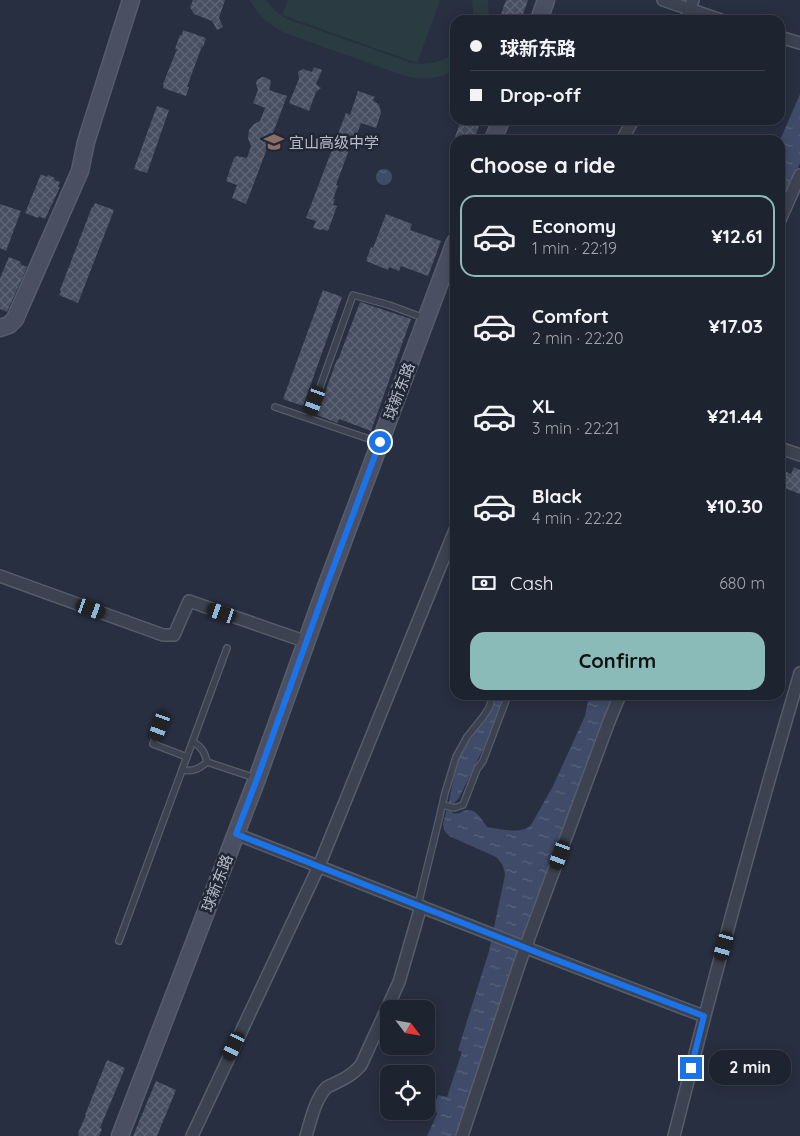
<!DOCTYPE html>
<html lang="en">
<head>
<meta charset="utf-8">
<style>
  :root { --surface:#1e2330; --page:#262b38; --text:#f1f3f6; --muted:#a1a4ab; --line:#3c404c; --accent:#8bbbb9 }
  body { margin:0; font-family:Quicksand,"Noto Sans SC",sans-serif; background:var(--page); color:var(--text); height:100vh; display:flex; flex-direction:column; font-size:19px; white-space:nowrap }
  * { box-sizing:border-box; margin:0 }
  p { font-size:16px; color:var(--muted) }
  .icon { flex:none; width:28px; height:28px; fill:none; stroke:currentColor; stroke-width:2; stroke-linecap:round; stroke-linejoin:round }
  .map { position:relative; flex:1; overflow:hidden }
  .sheet { position:absolute; left:450px; top:135px; width:335px; height:565px; display:flex; flex-direction:column; background:var(--surface); border-radius:15px; box-shadow:0 2px 12px #0003,0 0 0 1px var(--line) }
  .sheet>* { flex:none }
  .top-card { position:absolute; left:450px; top:15px; width:335px; height:110px; border-radius:15px; box-shadow:0 2px 12px #0003,0 0 0 1px var(--line); display:grid; align-content:center; height:110px; padding:0 20px; background:var(--surface) }
  .needle { width:32px; rotate:121deg }
  .tools { position:absolute; left:380px; top:1000px; display:grid; gap:10px }
  .tools a { display:grid; place-items:center; width:55px; height:55px; border-radius:10px; background:var(--surface); box-shadow:0 2px 12px #0003,0 0 0 1px var(--line); font-size:25px }
  .end { position:absolute; width:22px; height:22px; margin:-11px; border:6px solid #1a73e8; background:#fff; box-shadow:0 0 0 2px #fff }
  .from { border-radius:50% }
  .bubble { position:absolute; height:35px; border-radius:15px; background:var(--surface); box-shadow:0 2px 12px #0003,0 0 0 1px var(--line); font-size:16px; font-weight:800; line-height:35px; text-align:center }
  .car { position:absolute; width:15px; height:30px; margin:-15px -8px; border-radius:6px; box-shadow:0 0 4px 1px #0007; background:linear-gradient(#222 24%,#8ab4d8 0 40%,#222 0 76%,#8ab4d8 0 86%,#222 0) }
  .top-card b { display:flex; align-items:center; gap:18px; height:48px; font-size:19px }
  .top-card b+b { border-top:1px solid var(--line) }
  .top-card i { width:12px; height:12px; background:var(--text) }
  ul { padding:0; list-style:none }
  li { display:flex; align-items:center; gap:15px; height:82px; margin:0 10px 8px; padding:0 10px; border:2px solid transparent; border-radius:15px }
  li div { flex:1 }
  li b { display:block; font-size:19px }
  li em { font-style:normal; font-weight:800 }
  li.on { border-color:var(--accent) }
  li>.icon { width:45px; height:45px; stroke-width:1.5 }
  h2 { padding:0 20px; font-size:22px; line-height:60px }
  .pay { display:flex; align-items:center; gap:12px; height:55px; padding:0 20px; font-size:19px }
  .pay p { margin-inline-start:auto }
  .button { display:flex; gap:10px; margin-top:auto; padding:10px 20px }
  .button a { flex:1; height:58px; border-radius:15px; background:var(--accent); color:#111; font-size:20px; font-weight:800; line-height:58px; text-align:center }
  .map>svg:first-child { display:block }
</style>
</head>
<body>
<div class="map">
<svg width="800" height="1136" viewBox="0 0 800 1136">
  <defs>
    <pattern id="water-ripples" width="26" height="14" patternUnits="userSpaceOnUse" patternTransform="scale(1.25)"><rect width="26" height="14" fill="#3f4b68"/><path d="M2 4q2-2 4 0t4 0M15 11q2-2 4 0t4 0" fill="none" stroke="#59637c"/></pattern>
    <pattern id="building-cross-hatch" width="8" height="8" patternUnits="userSpaceOnUse" patternTransform="scale(1.25)"><rect width="8" height="8" fill="#474f61"/><path d="M0 0l8 8M0 8l8-8" fill="none" stroke="#5f6676"/></pattern>
  </defs>
  <rect width="100%" height="100%" fill="#282f40"/>
  <g fill="#2a3c41">
    <path d="M250 0H266L274 10 287 19 412 63C428 65 443 63 455 52V70C439 79 423 80 405 76L285 33C270 26 258 16 250 0Z"/>
    <polygon points="288,0 440,0 417,63 282,15"/>
    <polygon points="472,0 488,0 489,20 473,20 473,11"/>
  </g>
  <g fill="url(#water-ripples)">
    <polygon points="800,94 800,163 784,199 780,197 780,140"/>
    <circle cx="384" cy="177" r="8"/>
    <path d="M496 695H504L487 741 459 798 455 802 452 813C456 814 458 814 463 811 476 806 481 819 487 827 501 829 520 835 531 825L553 786 585 716 589 695H615L528 928 521 941 457 1136H427L437 1114 436 1110 433 1109 438 1095 447 1097 462 1052 458 1050 489 951 505 875C504 867 502 863 496 857L449 836 444 830 443 824 449 801 456 765 459 755 467 739 484 721 491 709Z"/>
  </g>
  <g fill="url(#building-cross-hatch)">
    <polygon points="193,0 225,0 219,18 223,27 217,30 212,21 194,14 190,7"/>
    <polygon points="506,0 528,0 521,20 499,20"/>
    <polygon points="183,30 206,38 203,47 202,46 187,87 189,87 186,96 163,88 164,85 163,84 177,49 175,49 180,35 182,35"/>
    <polygon points="314,67 322,70 316,84 321,88 316,92 309,111 289,103 299,79 298,72 303,69 312,72"/>
    <polygon points="262,77 265,77 270,80 271,83 269,90 287,96 246,204 232,198 237,185 226,181 234,158 237,156 247,158 251,146 248,138 249,130 254,124 260,121 265,108 253,103 258,90 256,83 257,80"/>
    <polygon points="358,91 375,97 373,100 379,105 381,113 376,128 361,123 356,137 354,136 336,185 338,186 333,199 335,199 333,205 337,206 328,231 321,229 321,230 313,228 316,221 306,218 346,113 350,115"/>
    <polygon points="157,106 169,110 147,173 134,169"/>
    <polygon points="461,120 481,120 474,140 454,140"/>
    <polygon points="41,174 47,177 48,175 55,178 54,180 60,182 58,187 60,187 45,219 39,216 38,218 25,213"/>
    <polygon points="95,203 114,210 78,303 59,295 61,291 60,290 92,207 93,208"/>
    <polygon points="0,204 21,211 6,251 0,248"/>
    <polygon points="386,214 412,224 410,230 441,241 428,276 401,266 399,271 389,267 388,270 366,261 371,247 373,248"/>
    <polygon points="9,257 21,262 20,264 27,267 7,312 0,309 0,278"/>
    <polygon points="323,290 342,297 303,406 283,399"/>
    <polygon points="360,302 411,319 371,431 339,419 337,423 317,415 337,359 338,360"/>
    <polygon points="794,467 800,470 800,494 780,486 780,469 791,474"/>
    <polygon points="107,1060 125,1068 100,1128 102,1129 99,1136 78,1136 79,1134 78,1133 86,1115 85,1115"/>
    <polygon points="156,1081 176,1090 157,1136 133,1136"/>
  </g>
  <g fill="none" stroke-linecap="round" stroke-linejoin="round">
    <defs>
      <g id="lane">
        <polyline points="275,407 378,442"/>
        <polyline points="309,418 353,295 389,305 424,318"/>
        <polyline points="160,726 153,744 187,757"/>
        <path d="M193 742C202 747 205 753 207 762"/>
        <polyline points="207,762 255,778"/>
        <path d="M182 770C193 772 199 769 207 762"/>
        <polyline points="443,805 454,808 463,805 477,769 483,761 508,695"/>
        <polyline points="418,905 440,815 445,793 456,757 467,737 483,717 489,708 493,695"/>
        <polyline points="119,941 227,648"/>
      </g>
      <g id="street">
        <polyline points="663,0 721,20"/>
        <polyline points="686,20 693,0"/>
        <polyline points="780,37 800,43"/>
        <polyline points="622,140 633,120"/>
        <polyline points="780,220 800,175"/>
        <polyline points="780,448 800,455"/>
        <polyline points="0,576 163,635 174,635 189,601 307,642"/>
        <path d="M236 834C392 895 547 957 704 1016"/>
        <polyline points="192,1136 319,866 455,530"/>
        <path d="M306 1136C311 1120 315 1099 327 1087 340 1081 352 1076 361 1065L399 982 421 906"/>
        <polyline points="462,1136 520,962 608,724 620,695"/>
        <path d="M674 1136C713 981 755 826 800 673"/>
      </g>
      <g id="secondary">
        <polyline points="539,20 546,0"/>
        <polyline points="493,140 501,120"/>
        <polyline points="0,328 9,325 15,319 80,171 86,142 131,0"/>
        <polyline points="120,1136 257,779 326,587 455,242"/>
      </g>
    </defs>
    <use href="#lane" stroke="#565d6a" stroke-width="8"/>
    <use href="#street" stroke="#565d6a" stroke-width="14"/>
    <use href="#secondary" stroke="#565d6a" stroke-width="19"/>
    <use href="#lane" stroke="#3c4250" stroke-width="5.5"/>
    <use href="#street" stroke="#3c4250" stroke-width="11"/>
    <use href="#secondary" stroke="#4a5062" stroke-width="16"/>
  </g>
  <g fill="none" stroke-linecap="round" stroke-linejoin="round">
    <polyline stroke="#1a73e8" stroke-width="6" points="380,442 326,587 257,779 236,834 506,940 546,956 704,1016 691,1068"/>
  </g>
  <defs>
    <symbol id="school-bare" viewBox="-9 -9 18 18"><path d="M0-5L7-2L0 1L-7-2ZM-4 1L0 2.5L4 1V4Q0 6-4 4Z" fill="#8d6e63" stroke="#202735" stroke-width="2.5" paint-order="stroke"/></symbol>
  </defs>
  <g fill-rule="evenodd">
    <use href="#school-bare" x="260" y="128" width="28" height="28"/>
  </g>
  <g text-anchor="middle" dominant-baseline="central" stroke-width="5" stroke-linejoin="round" paint-order="stroke">
    <g font-size="15" fill="#b8bdca" stroke="#202735" text-anchor="start">
      <text x="289" y="142">宜山高级中学</text>
    </g>
    <g font-size="15" fill="#b8bdca" stroke="#202735">
      <text transform="translate(399 391) rotate(-69)">球新东路</text>
      <text transform="translate(217 883) rotate(-69)">球新东路</text>
    </g>
  </g>
</svg>
<div class="tools">
<a><svg class="needle" viewBox="-14 -14 28 28"><path d="M0-13l5 13h-10z" fill="#e53935"/><path d="M0 13l5-13h-10z" fill="#a1a4ab"/></svg></a>
<a><svg class="icon" aria-label="locate" viewBox="0 0 24 24"><circle cx="12" cy="12" r="6"/><path d="M12 2v4M12 18v4M2 12h4M18 12h4"/></svg></a>
</div>
<i class="end from" style="left:380px;top:442px"></i>
<i class="end" style="left:691px;top:1068px"></i>
<div class="bubble" style="left:709px;top:1050px;width:82px">2 min</div>
<i class="car" style="left:315px;top:401px;rotate:200deg"></i>
<i class="car" style="left:91px;top:609px;rotate:110deg"></i>
<i class="car" style="left:222px;top:613px;rotate:289deg"></i>
<i class="car" style="left:160px;top:726px;rotate:200deg"></i>
<i class="car" style="left:560px;top:855px;rotate:200deg"></i>
<i class="car" style="left:724px;top:946px;rotate:196deg"></i>
<i class="car" style="left:234px;top:1046px;rotate:205deg"></i>
<div class="top-card">
<b><i class="from"></i>球新东路</b>
<b><i></i>Drop-off</b>
</div>
<section class="sheet">
<h2>Choose a ride</h2>
<ul>
<li class="on"><svg class="icon" aria-label="car" viewBox="0 0 24 24"><path d="M5 17H2v-5l4-1 3-4h7l3 4 3 1v5h-3M9 17h6M6 11h13"/><circle cx="7" cy="17" r="2"/><circle cx="17" cy="17" r="2"/></svg><div><b>Economy</b><p>1 min · 22:19</p></div><em>¥12.61</em></li>
<li><svg class="icon" aria-label="car" viewBox="0 0 24 24"><path d="M5 17H2v-5l4-1 3-4h7l3 4 3 1v5h-3M9 17h6M6 11h13"/><circle cx="7" cy="17" r="2"/><circle cx="17" cy="17" r="2"/></svg><div><b>Comfort</b><p>2 min · 22:20</p></div><em>¥17.03</em></li>
<li><svg class="icon" aria-label="car" viewBox="0 0 24 24"><path d="M5 17H2v-5l4-1 3-4h7l3 4 3 1v5h-3M9 17h6M6 11h13"/><circle cx="7" cy="17" r="2"/><circle cx="17" cy="17" r="2"/></svg><div><b>XL</b><p>3 min · 22:21</p></div><em>¥21.44</em></li>
<li><svg class="icon" aria-label="car" viewBox="0 0 24 24"><path d="M5 17H2v-5l4-1 3-4h7l3 4 3 1v5h-3M9 17h6M6 11h13"/><circle cx="7" cy="17" r="2"/><circle cx="17" cy="17" r="2"/></svg><div><b>Black</b><p>4 min · 22:22</p></div><em>¥10.30</em></li>
</ul>
<div class="pay"><svg class="icon" aria-label="cash" viewBox="0 0 24 24"><path d="M3 7h18v10H3z"/><circle cx="12" cy="12" r="2"/></svg>Cash<p>680 m</p></div>
<div class="button"><a>Confirm</a></div>
</section>
</div>
</body>
</html>
